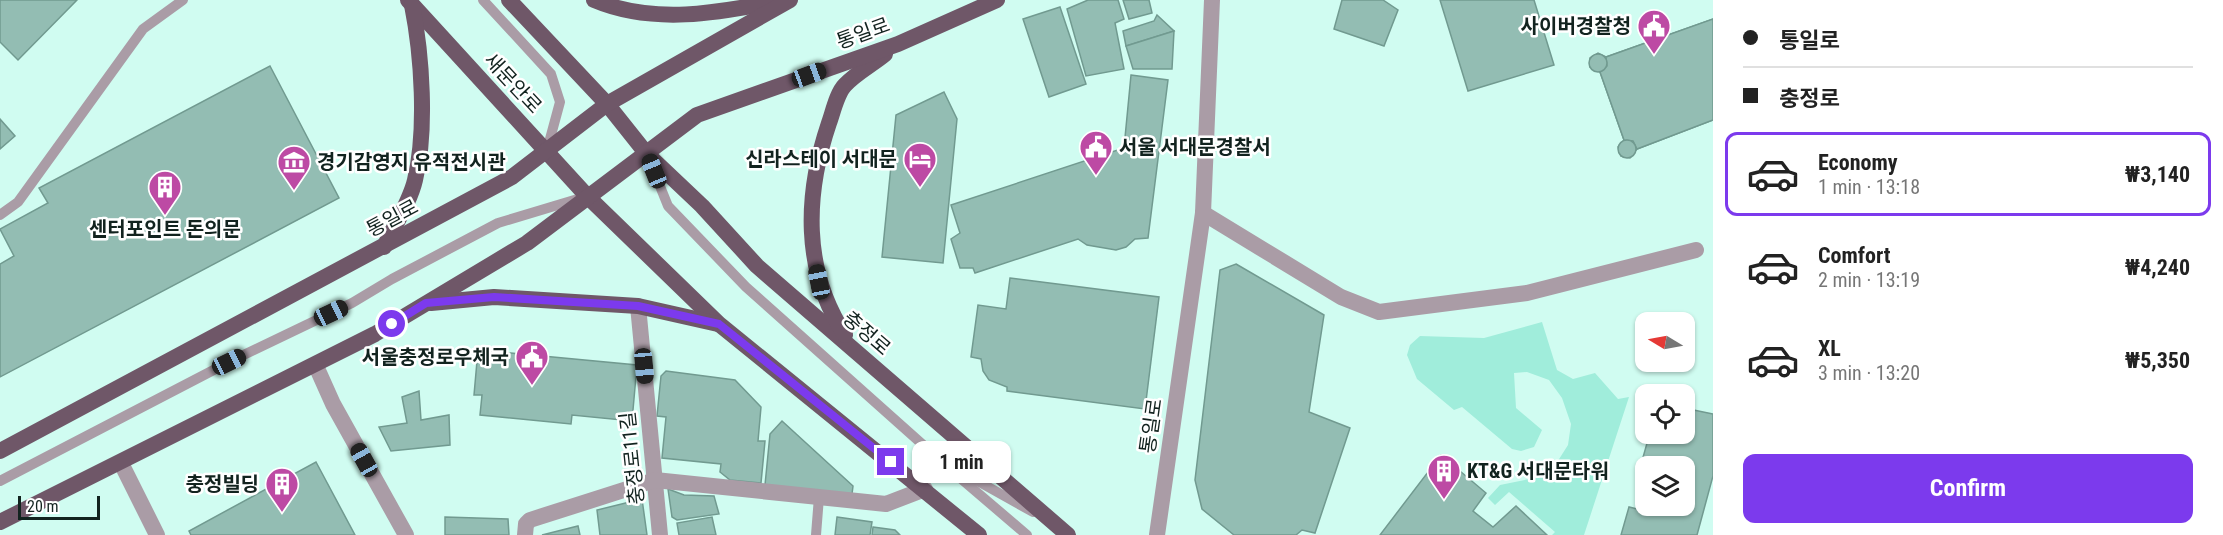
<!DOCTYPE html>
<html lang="en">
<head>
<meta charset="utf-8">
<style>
  :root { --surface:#fff; --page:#f6f6f6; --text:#222; --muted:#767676; --line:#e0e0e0; --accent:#7c3aed }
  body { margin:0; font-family:"Roboto Condensed","Noto Sans KR",sans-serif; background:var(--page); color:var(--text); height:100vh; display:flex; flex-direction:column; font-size:22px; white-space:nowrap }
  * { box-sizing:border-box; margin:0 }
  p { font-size:20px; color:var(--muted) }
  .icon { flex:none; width:33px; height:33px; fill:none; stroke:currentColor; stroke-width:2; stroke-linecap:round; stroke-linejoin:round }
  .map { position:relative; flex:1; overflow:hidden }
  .side { display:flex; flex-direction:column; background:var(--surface); width:510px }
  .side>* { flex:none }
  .hud { display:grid; align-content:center; height:132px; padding:0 30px; background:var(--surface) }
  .needle { width:39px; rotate:280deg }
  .fabs { position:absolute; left:1635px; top:312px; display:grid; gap:12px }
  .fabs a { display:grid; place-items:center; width:60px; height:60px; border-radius:12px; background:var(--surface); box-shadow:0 2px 4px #0004; font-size:30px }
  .scale { position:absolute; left:18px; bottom:15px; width:82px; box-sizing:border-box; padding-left:6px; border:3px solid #12231f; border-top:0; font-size:16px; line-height:21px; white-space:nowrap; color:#12231f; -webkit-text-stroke:4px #fff; paint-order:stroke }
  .end { position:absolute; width:27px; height:27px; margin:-14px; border:8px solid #7c3aed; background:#fff; box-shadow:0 0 0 3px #fff }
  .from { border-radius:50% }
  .bubble { position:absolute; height:42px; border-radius:12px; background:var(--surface); box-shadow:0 2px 4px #0004; font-size:20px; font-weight:700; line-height:42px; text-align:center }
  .car { position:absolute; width:18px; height:36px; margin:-18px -9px; border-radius:8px; box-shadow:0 0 4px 2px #0007; background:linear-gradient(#222 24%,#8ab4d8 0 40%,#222 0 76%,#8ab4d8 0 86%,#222 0) }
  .hud b { display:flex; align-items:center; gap:21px; height:57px; font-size:22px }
  .hud b+b { border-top:2px solid var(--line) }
  .hud i { width:15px; height:15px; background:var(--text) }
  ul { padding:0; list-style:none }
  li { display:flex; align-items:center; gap:18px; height:84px; margin:0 12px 9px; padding:0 18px; border:3px solid transparent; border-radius:12px }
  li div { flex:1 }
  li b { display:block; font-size:22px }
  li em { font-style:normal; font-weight:700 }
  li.active { border-color:var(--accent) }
  li>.icon { width:54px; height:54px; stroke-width:1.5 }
  .primary-button { display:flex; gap:12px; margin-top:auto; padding:12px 30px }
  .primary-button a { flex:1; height:69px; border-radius:12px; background:var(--accent); color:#fff; font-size:24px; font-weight:700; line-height:69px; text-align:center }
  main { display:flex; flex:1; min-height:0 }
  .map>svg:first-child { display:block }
</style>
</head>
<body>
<main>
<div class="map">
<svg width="1713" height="535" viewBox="0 0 1713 535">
  <rect width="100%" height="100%" fill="#d0fcf1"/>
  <polygon fill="#a0eddb" points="1542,322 1557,370 1573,379 1595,373 1618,399 1629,397 1584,535 1552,535 1555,532 1509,492 1495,505 1488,498 1500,485 1539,477 1554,467 1568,445 1571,424 1562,398 1549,380 1527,372 1514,373 1516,408 1542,430 1534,447 1521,451 1512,449 1462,407 1454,410 1417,379 1407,355 1410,345 1420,336 1484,338"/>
  <g fill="#93bdb3" stroke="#719a90" stroke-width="1.5">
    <polygon points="0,0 77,0 18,60 0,42"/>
    <polygon points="1088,0 1118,0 1124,19 1115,23 1124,69 1086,76 1067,9"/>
    <polygon points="1123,0 1149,0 1152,13 1129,19"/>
    <polygon points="1342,0 1383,0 1398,10 1384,46 1334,29"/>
    <polygon points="1440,0 1534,0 1554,65 1468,91"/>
    <polygon points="1060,7 1086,84 1049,97 1023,19"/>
    <polygon points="1157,15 1174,31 1126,46 1123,31 1154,21"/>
    <polygon points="1713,19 1713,120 1637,149 1630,158 1621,156 1618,147 1624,140 1600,72 1590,67 1590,58 1598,53 1606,57"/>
    <polygon points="1713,19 1713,120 1637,149 1633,141 1624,140 1600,72 1607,66 1606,57"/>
    <polygon points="1174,31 1172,69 1133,69 1126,46"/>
    <circle cx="1598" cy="63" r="9"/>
    <polygon points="270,66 339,198 0,377 0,264 14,256 0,229 48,203 39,188"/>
    <polygon points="1131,75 1168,80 1148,238 1135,239 1126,247 1116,250 1087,245 1078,239 975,273 973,268 960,268 951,239 960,233 951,205 1124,148"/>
    <polygon points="944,92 957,119 943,263 882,257 896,115"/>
    <polygon points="0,119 15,136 0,149"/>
    <circle cx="1627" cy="149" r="9"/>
    <polygon points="1236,264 1324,315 1309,412 1350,428 1315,533 1302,530 1296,535 1234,535 1202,509 1195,480 1220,270"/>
    <polygon points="1010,278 1159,297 1145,409 1007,391 1007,387 989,380 983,371 981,359 971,357 978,305 1006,309"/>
    <polygon points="478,350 637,365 632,421 572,415 571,424 480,415 482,395 474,395"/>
    <polygon points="666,371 735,380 761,407 758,441 765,441 761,483 730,480 720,472 721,464 662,458 666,417 657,416 661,376"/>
    <polygon points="419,391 421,420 449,415 450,445 391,451 379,427 407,423 402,397"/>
    <polygon points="1684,408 1713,414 1713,476 1697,535 1621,535 1629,507 1649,512 1651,506 1684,506 1684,466 1662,466 1642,461 1649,436 1651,437 1652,434 1684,434"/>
    <polygon points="782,421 853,486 852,494 765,485 770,434"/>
    <polygon points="1441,455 1486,493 1473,511 1493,527 1516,506 1547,535 1380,535"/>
    <polygon points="316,462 355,535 191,535 189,531"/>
    <polygon points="668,489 684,495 714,496 719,514 677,520 672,517"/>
    <polygon points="642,499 647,535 600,535 597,510"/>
    <polygon points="445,517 508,519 509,535 445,535"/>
    <polygon points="712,517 716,535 679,535 677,523"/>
    <polygon points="837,517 872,522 870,535 835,535"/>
    <polygon points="578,526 580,535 542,535"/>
    <polygon points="873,527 895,530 900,535 872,535"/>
  </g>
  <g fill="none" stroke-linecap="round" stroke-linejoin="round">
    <g stroke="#aa9ca6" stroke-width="10">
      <polyline points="483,0 551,74 560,102 547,150"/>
      <polyline points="649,159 668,206 746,287 940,460 1033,512"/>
      <polyline points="0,215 18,202 143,29 183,0"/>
      <polyline points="959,477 1027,535"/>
      <polyline points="0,481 229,362 352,303 392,279 498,223 581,198"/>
      <polyline points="816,535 819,497"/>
    </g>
    <g stroke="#aa9ca6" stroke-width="16">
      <polyline points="1203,213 1341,297 1379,312 1527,293 1696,250"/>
      <polyline points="638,306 660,535"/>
      <polyline points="316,366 333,404 406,535"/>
      <polyline points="121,463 157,535"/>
      <polyline points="525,535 526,524 530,520 655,480 886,504 925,489"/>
      <polyline points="1157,535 1203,213 1212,0"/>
    </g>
    <g stroke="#6f5768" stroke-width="16">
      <polyline points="408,0 587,196 719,324 979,535"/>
      <polyline points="509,0 607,104 646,153 702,206 757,266 1068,535"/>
      <path d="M594 0C653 25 718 13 779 1"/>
      <path d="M384 247C394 226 410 202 415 180 427 130 422 55 412 5"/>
      <polyline points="431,303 494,297 638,306 718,324"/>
      <path d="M845 335C802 270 805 194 829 123 833 112 837 93 845 85 856 73 873 64 885 54"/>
      <polyline points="0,451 512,177 607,104 790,0"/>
      <polyline points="0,522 375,334 527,243 697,115 898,44 997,0"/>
    </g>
  </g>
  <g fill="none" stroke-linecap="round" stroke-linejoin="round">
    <polyline stroke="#7c3aed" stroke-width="8" points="392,324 426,303 494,297 638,306 719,324 891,462"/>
  </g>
  <defs>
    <symbol id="civic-pin" viewBox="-11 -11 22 30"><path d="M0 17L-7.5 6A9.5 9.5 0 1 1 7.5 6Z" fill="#bd4aa4" stroke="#fff"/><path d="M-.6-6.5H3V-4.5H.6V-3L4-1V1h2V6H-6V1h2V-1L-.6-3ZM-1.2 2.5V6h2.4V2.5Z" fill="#fff"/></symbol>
    <symbol id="hotel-pin" viewBox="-11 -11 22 30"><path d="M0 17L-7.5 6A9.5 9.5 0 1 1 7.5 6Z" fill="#bd4aa4" stroke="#fff"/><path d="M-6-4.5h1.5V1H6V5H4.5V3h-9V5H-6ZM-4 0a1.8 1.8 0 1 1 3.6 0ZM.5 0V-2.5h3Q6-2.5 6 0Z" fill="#fff"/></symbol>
    <symbol id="museum-pin" viewBox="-11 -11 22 30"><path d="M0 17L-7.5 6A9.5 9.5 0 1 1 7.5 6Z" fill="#bd4aa4" stroke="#fff"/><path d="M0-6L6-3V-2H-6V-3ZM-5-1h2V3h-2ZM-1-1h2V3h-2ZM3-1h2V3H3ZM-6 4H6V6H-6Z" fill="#fff"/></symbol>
    <symbol id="building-pin" viewBox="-11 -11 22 30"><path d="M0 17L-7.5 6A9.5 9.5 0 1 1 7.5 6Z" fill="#bd4aa4" stroke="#fff"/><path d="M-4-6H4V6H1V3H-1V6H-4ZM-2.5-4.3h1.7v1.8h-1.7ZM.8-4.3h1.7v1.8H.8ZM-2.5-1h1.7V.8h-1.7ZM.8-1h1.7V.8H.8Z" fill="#fff"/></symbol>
  </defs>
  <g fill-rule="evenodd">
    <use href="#civic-pin" x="1635" y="7" width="38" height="52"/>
    <use href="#civic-pin" x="1077" y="128" width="38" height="52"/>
    <use href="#hotel-pin" x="901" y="140" width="38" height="52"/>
    <use href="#museum-pin" x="275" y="143" width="38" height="52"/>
    <use href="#building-pin" x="146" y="168" width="38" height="52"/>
    <use href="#civic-pin" x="513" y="338" width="38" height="52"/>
    <use href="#building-pin" x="1425" y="452" width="38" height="52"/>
    <use href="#building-pin" x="263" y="465" width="38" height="52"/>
  </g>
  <g text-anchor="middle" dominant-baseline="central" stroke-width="5" stroke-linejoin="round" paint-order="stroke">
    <g font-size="20" font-weight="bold" fill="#12231f" stroke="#fff" text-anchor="end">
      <text x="1631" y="26">사이버경찰청</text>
      <text x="1119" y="147" text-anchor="start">서울 서대문경찰서</text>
      <text x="897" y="159">신라스테이 서대문</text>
      <text x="317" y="162" text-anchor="start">경기감영지 유적전시관</text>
      <text x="165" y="229" text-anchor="middle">센터포인트 돈의문</text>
      <text x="509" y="357">서울충정로우체국</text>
      <text x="1467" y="471" text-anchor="start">KT&amp;G 서대문타워</text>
      <text x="259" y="484">충정빌딩</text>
    </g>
    <g font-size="20" fill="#12231f" stroke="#fff">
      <text transform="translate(863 33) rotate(-20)">통일로</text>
      <text transform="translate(513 83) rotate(47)">새문안로</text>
      <text transform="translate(392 218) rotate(-28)">통일로</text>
      <text transform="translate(867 333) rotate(41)">충정로</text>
      <text transform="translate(1151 426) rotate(-82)">통일로</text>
      <text transform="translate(632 458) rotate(-96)">충정로11길</text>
    </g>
  </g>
</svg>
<div class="fabs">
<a><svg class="needle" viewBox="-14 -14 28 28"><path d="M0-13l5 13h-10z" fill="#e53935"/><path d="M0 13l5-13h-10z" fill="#767676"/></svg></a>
<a><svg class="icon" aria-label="locate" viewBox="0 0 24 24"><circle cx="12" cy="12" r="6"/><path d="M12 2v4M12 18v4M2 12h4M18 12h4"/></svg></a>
<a><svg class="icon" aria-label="layers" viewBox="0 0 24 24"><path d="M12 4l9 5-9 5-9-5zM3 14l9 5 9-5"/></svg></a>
</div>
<div class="scale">20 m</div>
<i class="end from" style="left:392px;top:324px"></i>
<i class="end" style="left:891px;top:462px"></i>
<div class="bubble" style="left:912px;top:441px;width:99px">1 min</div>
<i class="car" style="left:809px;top:75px;rotate:70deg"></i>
<i class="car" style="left:654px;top:171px;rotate:338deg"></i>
<i class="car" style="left:819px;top:282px;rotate:349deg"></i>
<i class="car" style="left:331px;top:313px;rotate:65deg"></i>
<i class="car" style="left:229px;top:362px;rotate:64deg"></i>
<i class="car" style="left:644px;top:366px;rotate:175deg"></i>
<i class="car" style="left:364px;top:460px;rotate:331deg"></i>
</div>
<section class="side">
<div class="hud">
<b><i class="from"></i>통일로</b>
<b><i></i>충정로</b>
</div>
<ul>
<li class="active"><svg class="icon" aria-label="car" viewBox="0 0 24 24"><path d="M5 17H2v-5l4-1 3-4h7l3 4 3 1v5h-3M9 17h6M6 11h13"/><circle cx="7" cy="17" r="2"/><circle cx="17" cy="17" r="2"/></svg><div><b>Economy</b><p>1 min · 13:18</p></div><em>₩3,140</em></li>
<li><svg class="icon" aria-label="car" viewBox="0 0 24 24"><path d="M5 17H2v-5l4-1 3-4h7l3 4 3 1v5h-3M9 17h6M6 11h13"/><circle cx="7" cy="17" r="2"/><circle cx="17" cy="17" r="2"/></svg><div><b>Comfort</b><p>2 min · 13:19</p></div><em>₩4,240</em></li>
<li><svg class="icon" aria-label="car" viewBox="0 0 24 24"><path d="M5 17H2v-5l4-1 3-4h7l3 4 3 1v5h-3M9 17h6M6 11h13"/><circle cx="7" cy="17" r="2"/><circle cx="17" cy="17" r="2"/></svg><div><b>XL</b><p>3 min · 13:20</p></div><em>₩5,350</em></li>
</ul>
<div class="primary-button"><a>Confirm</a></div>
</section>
</main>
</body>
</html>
